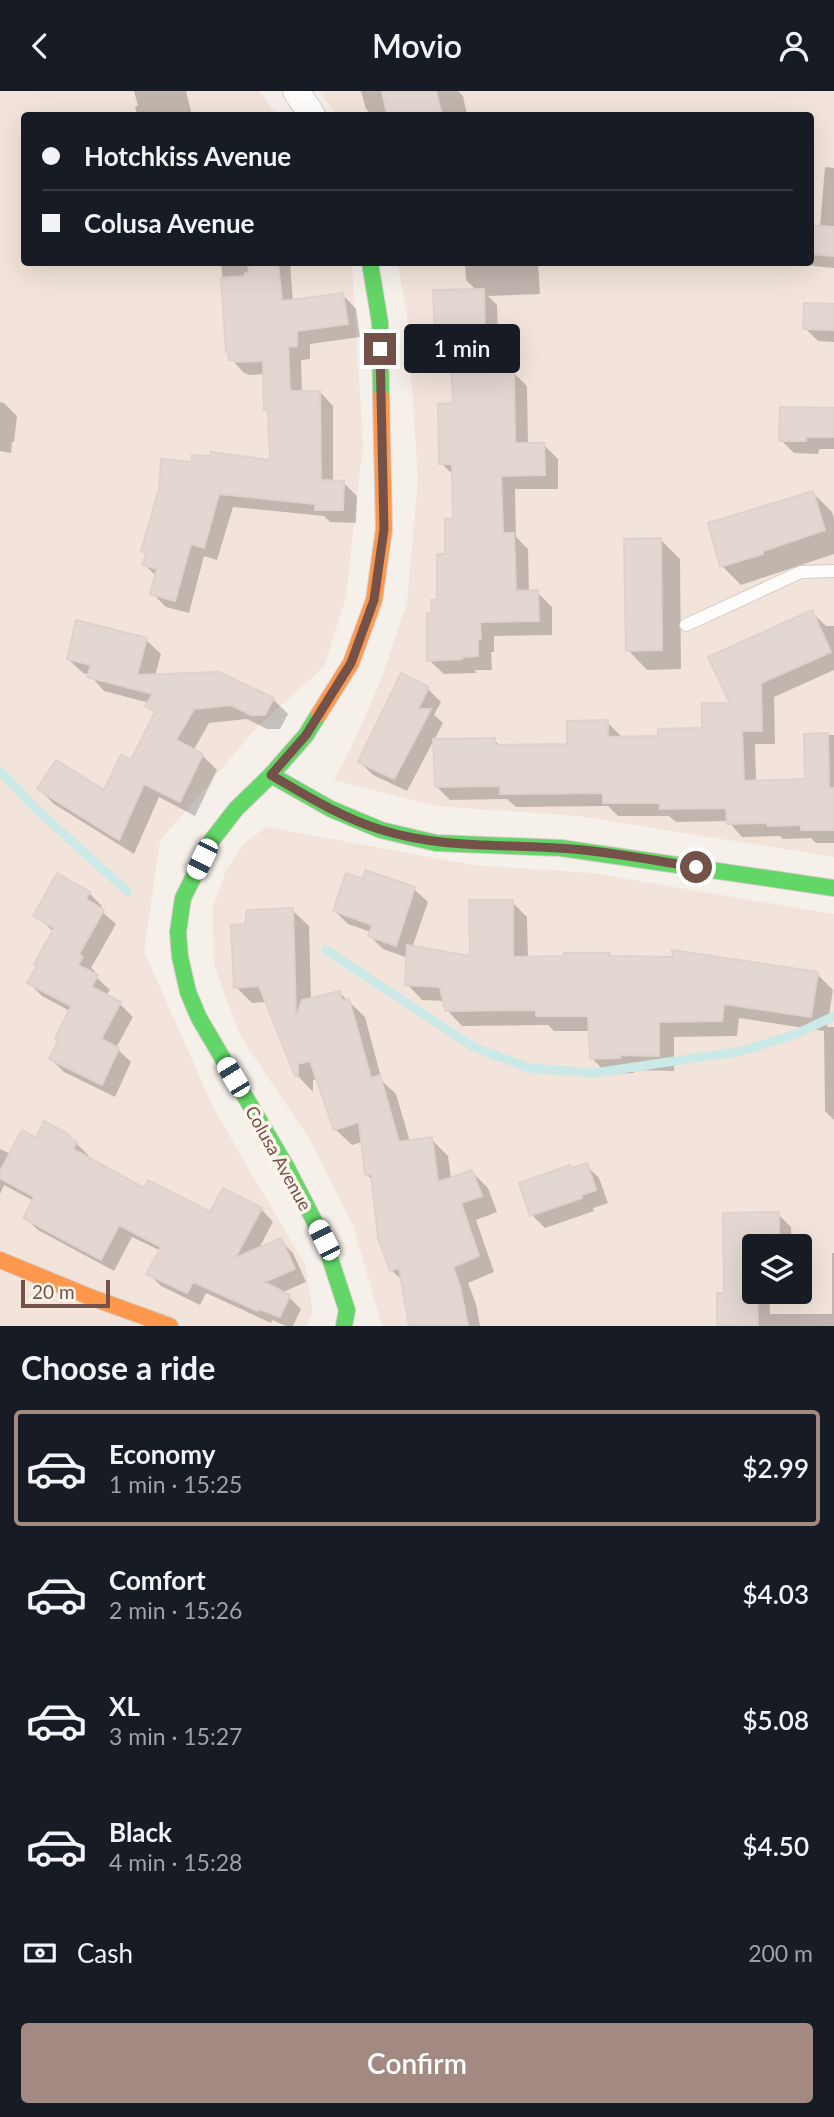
<!DOCTYPE html>
<html lang="en">
<head>
<meta charset="utf-8">
<style>
  :root { --surface:#171b24; --page:#20242c; --text:#f1f3f6; --muted:#9ea1a6; --line:#363941; --accent:#a28981 }
  body { margin:0; font-family:Lato,sans-serif; background:var(--page); color:var(--text); height:100vh; display:flex; flex-direction:column; font-size:26px; white-space:nowrap }
  * { box-sizing:border-box; margin:0 }
  p { font-size:23px; color:var(--muted) }
  .icon { flex:none; width:38px; height:38px; fill:none; stroke:currentColor; stroke-width:2; stroke-linecap:round; stroke-linejoin:round }
  .map { position:relative; height:1235px; overflow:hidden }
  .details { display:flex; flex-direction:column; background:var(--surface); flex:1 }
  .details>* { flex:none }
  .top-card { position:absolute; left:21px; top:21px; width:793px; height:154px; border-radius:7px; box-shadow:0 7px 28px #0002; display:grid; align-content:center; height:154px; padding:0 21px; background:var(--surface) }
  .tools { position:absolute; left:742px; top:1143px; display:grid; gap:14px }
  .tools a { display:grid; place-items:center; width:70px; height:70px; border-radius:7px; background:var(--surface); box-shadow:0 7px 28px #0002; font-size:35px }
  .scale { position:absolute; left:21px; bottom:18px; width:89px; box-sizing:border-box; padding-left:7px; border:4px solid #755249; border-top:0; font-size:19px; line-height:24px; white-space:nowrap; color:#755249; -webkit-text-stroke:5px #fff4eb; paint-order:stroke }
  .end { position:absolute; width:32px; height:32px; margin:-16px; border:9px solid #755249; background:#fff; box-shadow:0 0 0 4px #fff }
  .from { border-radius:50% }
  .bubble { position:absolute; height:49px; border-radius:7px; background:var(--surface); box-shadow:0 7px 28px #0002; font-size:23px; font-weight:600; line-height:49px; text-align:center }
  .car { position:absolute; width:21px; height:42px; margin:-21px -10px; border-radius:9px; box-shadow:0 0 5px 2px #0007; background:linear-gradient(#fff 24%,#345 0 40%,#fff 0 76%,#345 0 86%,#fff 0) }
  .top-card b { display:flex; align-items:center; gap:24px; height:66px; font-size:26px }
  .top-card b+b { border-top:2px solid var(--line) }
  .top-card i { width:18px; height:18px; background:var(--text) }
  ul { padding:0; list-style:none }
  li { display:flex; align-items:center; gap:21px; height:116px; margin:0 14px 10px; padding:0 7px; border:4px solid transparent; border-radius:7px }
  li div { flex:1 }
  li b { display:block; font-size:26px }
  li em { font-style:normal; font-weight:600 }
  li.active { border-color:var(--accent) }
  li>.icon { width:63px; height:63px; stroke-width:1.5 }
  h2 { padding:0 21px; font-size:32px; line-height:84px }
  .pay { display:flex; align-items:center; gap:18px; height:77px; padding:0 21px; font-size:26px }
  .pay p { margin-inline-start:auto }
  .primary-button { display:flex; gap:14px; margin-top:auto; padding:14px 21px }
  .primary-button a { flex:1; height:80px; border-radius:7px; background:var(--accent); color:#fff; font-size:28px; font-weight:600; line-height:80px; text-align:center }
  header { display:flex; justify-content:space-between; align-items:center; height:91px; padding:0 21px; background:var(--surface); font-size:32px; font-weight:600 }
  .map>svg:first-child { display:block }
</style>
</head>
<body>
<header><svg class="icon" aria-label="back" viewBox="0 0 24 24"><path d="M15 5l-7 7 7 7"/></svg>Movio<svg class="icon" aria-label="person" viewBox="0 0 24 24"><circle cx="12" cy="8" r="4"/><path d="M4 21q1-7 8-7t8 7"/></svg></header>
<div class="map">
<svg width="834" height="1235" viewBox="0 0 834 1235">
  <rect width="100%" height="100%" fill="#f6f0ea"/>
  <g fill="#f2e4da" fill-rule="evenodd">
    <polygon points="0,0 259,0 277,24 24,24 24,172 352,172 363,354 346,506 324,576 258,635 160,750 144,860 214,1018 305,1174 313,1221 307,1235 0,1235"/>
    <polygon points="319,0 834,0 834,766 578,725 435,715 334,689 349,661 381,589 407,511 418,388 407,222 397,172 810,172 810,24 336,24"/>
    <path d="M267 736 474 774 592 782 834 823V1235H382L353 1134 310 1049 240 945 214 874 213 816 226 779 245 751ZM754 1155H800V1200H754Z"/>
  </g>
  <g fill="#0003">
    <polygon points="134,0 186,0 192,24 137,24 135,15 138,15"/>
    <polygon points="361,0 458,0 463,5 467,24 372,24 366,18"/>
    <polygon points="825,76 834,77 834,177 784,172 810,172 810,136 820,136"/>
    <polygon points="221,172 290,172 293,210 343,204 356,218 360,246 310,253 310,268 301,269 302,302 320,301 333,315 333,391 343,391 357,405 356,432 330,431 324,425 233,416 217,469 204,465 189,522 166,516 152,502 157,486 144,473 147,464 143,460 193,373 272,371 270,323 266,319 265,283 250,284 244,282 231,268"/>
    <polygon points="465,172 538,172 540,203 488,205 497,214 499,281 513,281 527,295 528,353 543,353 558,368 558,398 515,398 516,446 528,458 529,501 537,501 552,516 552,544 494,545 494,561 491,561 492,579 475,579 476,582 444,583 429,569 434,523 439,511 455,429 454,385 441,372 455,314 452,281 437,267 477,200 466,189"/>
    <polygon points="834,215 834,251 818,250 805,237"/>
    <polygon points="0,311 4,312 17,325 14,351 12,351 11,362 0,360"/>
    <polygon points="834,319 834,358 819,358 818,363 794,362 781,349"/>
    <polygon points="813,402 832,421 834,428 834,463 741,494 722,475"/>
    <polygon points="661,449 680,468 681,578 647,579 628,559"/>
    <polygon points="812,521 826,535 834,535 834,579 774,606 775,653 755,653 756,691 807,690 806,644 834,644 834,752 816,752 811,747 783,748 780,745 742,746 728,730 676,731 669,725 618,725 608,715 516,716 507,708 450,709 437,696 494,649 501,656 569,654 607,631 621,645 621,647 660,647 697,640 732,614"/>
    <polygon points="146,549 161,563 155,585 218,583 273,608 288,623 280,638 267,638 247,628 209,632 193,660 202,664 217,679 195,725 159,706 134,763 54,713 39,698 104,701 132,671 156,623 148,615 150,612 104,600 90,584 83,582 68,568"/>
    <polygon points="427,597 441,611 434,624 443,632 407,700 373,684 360,671"/>
    <polygon points="366,782 414,798 428,811 412,857 471,867 512,811 527,826 528,868 611,867 817,883 833,899 827,936 834,936 834,1029 825,1020 824,940 739,927 737,945 674,946 674,980 634,979 634,982 607,983 592,967 590,940 554,940 548,934 462,935 447,919 445,910 422,909 407,893 408,867 383,858 370,845 371,841 348,833 335,820 364,790"/>
    <polygon points="89,802 102,815 100,819 116,833 91,877 95,880 93,883 110,899 106,905 120,913 133,926 116,957 131,971 115,1006 64,981 51,968 70,920 42,905 29,892 54,841 35,824"/>
    <polygon points="292,819 309,835 311,909 340,902 365,926 382,990 396,1003 410,1051 431,1048 448,1065 451,1088 472,1081 488,1097 497,1121 476,1129 494,1181 468,1192 476,1213 480,1235 411,1235 403,1190 391,1179 374,1091 366,1083 363,1051 352,1054 335,1038 318,988 313,989 313,1001 297,984 267,911 252,912 236,896 246,835"/>
    <polygon points="69,1045 89,1065 87,1068 144,1100 211,1124 261,1118 273,1131 258,1159 280,1149 293,1162 306,1191 281,1202 289,1206 301,1218 293,1235 286,1235 272,1229 271,1232 206,1202 200,1214 161,1195 149,1183 161,1160 132,1146 114,1180 38,1139 25,1127 34,1110 4,1094 0,1103 0,1058 11,1063 36,1049"/>
    <polygon points="586,1074 599,1087 608,1112 593,1117 594,1120 545,1137 532,1124 572,1079"/>
    <polygon points="724,1123 778,1123 791,1136 792,1155 754,1155 754,1200 769,1200 770,1223 832,1223 832,1162 834,1162 834,1235 719,1235 719,1204 725,1204"/>
  </g>
  <g fill="none" stroke-linecap="round" stroke-linejoin="round">
    <g stroke="#cbe9e7" stroke-width="9">
      <polyline points="0,680 36,718 127,800"/>
      <polyline points="326,859 474,956 529,977 594,982 742,960 796,943 834,925"/>
    </g>
  </g>
  <g fill="#e3d7d1" stroke="#dfd2cc" stroke-width="2">
    <polygon points="382,0 436,0 442,24 387,24"/>
    <polygon points="810,134 834,136 834,165 810,163"/>
    <polygon points="248,172 278,172 282,210 343,202 348,233 297,240 297,255 288,256 290,300 320,300 321,389 344,390 343,419 315,419 315,413 219,403 204,457 191,453 175,510 150,503 157,478 142,474 146,462 141,460 159,398 161,368 192,371 192,364 210,365 211,361 270,369 268,319 264,319 263,270 235,271 235,269 229,269 228,261 226,261 221,187 245,185 245,182 249,181"/>
    <polygon points="484,198 486,280 514,279 515,352 544,352 545,384 501,385 503,442 514,442 516,500 538,499 539,530 480,531 481,548 478,548 478,565 462,566 462,568 427,570 427,522 432,522 431,509 437,509 437,463 445,463 445,428 453,428 452,373 439,373 438,313 453,312 451,267 436,268 433,199"/>
    <polygon points="804,212 834,213 834,239 803,238"/>
    <polygon points="780,316 834,317 834,346 806,346 806,350 779,350"/>
    <polygon points="813,400 825,439 763,460 763,463 720,476 708,432"/>
    <polygon points="661,447 662,559 626,560 624,448"/>
    <polygon points="812,519 831,561 761,592 762,640 742,640 744,690 805,688 804,643 828,642 829,697 834,697 834,739 801,739 801,734 768,735 768,732 727,733 726,717 660,718 660,712 603,712 603,702 500,703 500,695 435,696 433,648 495,647 495,654 567,653 567,630 608,629 608,646 658,645 658,638 702,637 702,612 730,612 708,566"/>
    <polygon points="76,529 147,547 137,584 219,581 274,607 265,624 251,624 231,614 194,618 176,649 203,663 180,711 144,693 119,749 37,698 56,669 104,699 121,664 131,669 155,621 145,615 153,603 87,586 91,574 67,568"/>
    <polygon points="401,582 429,596 418,618 431,618 394,688 358,671"/>
    <polygon points="365,779 415,796 396,855 368,845 372,834 333,820 346,782 363,788"/>
    <polygon points="57,782 90,801 86,808 104,819 79,863 83,866 78,874 98,884 92,896 121,911 101,948 119,957 102,994 49,968 58,950 55,948 71,915 27,892 37,875 34,873 54,837 33,825"/>
    <polygon points="469,809 513,809 513,866 564,865 564,862 609,862 609,865 673,866 672,859 818,881 811,926 724,913 722,930 659,931 659,965 619,964 620,967 590,968 588,925 536,925 536,919 445,920 440,896 405,894 407,854 470,865"/>
    <polygon points="293,817 296,927 302,909 340,900 342,909 349,908 371,987 380,984 399,1051 432,1046 438,1091 472,1079 482,1105 461,1112 479,1165 453,1176 460,1195 468,1235 409,1235 399,1177 390,1180 378,1147 371,1083 365,1084 359,1031 334,1039 310,970 298,973 298,985 295,985 259,895 234,897 231,834 245,833 247,819"/>
    <polygon points="44,1030 70,1044 69,1046 77,1051 73,1058 144,1097 148,1089 210,1121 223,1097 262,1117 235,1167 281,1147 295,1178 264,1191 290,1204 280,1226 259,1218 258,1220 193,1191 187,1202 146,1183 161,1156 119,1134 101,1169 23,1127 34,1106 0,1087 0,1080 22,1039 36,1047"/>
    <polygon points="587,1072 596,1099 581,1104 582,1107 530,1125 519,1092 570,1074 571,1077"/>
    <polygon points="779,1121 779,1155 754,1155 754,1202 757,1202 758,1235 717,1235 717,1202 724,1202 723,1122"/>
  </g>
  <g fill="none" stroke-linecap="round" stroke-linejoin="round">
    <defs>
      <polyline id="lane" points="686,534 801,481 834,480"/>
      <polyline id="street" points="296,0 312,24"/>
      <g id="fast">
        <polyline points="370,172 380,232 381,306"/>
        <polyline points="319,623 306,644 271,684 236,718 212,749 183,807 178,841 180,866 188,901 199,927 287,1077 324,1149 347,1219 344,1235"/>
        <polyline points="271,684 331,718 381,739 436,752 561,757 834,797"/>
      </g>
      <g id="slow">
        <polyline points="319,623 351,572 374,509 384,438 381,306"/>
        <polyline points="0,1169 90,1206 170,1235"/>
      </g>
    </defs>
    <use href="#lane" stroke="#d5cbc6" stroke-width="14"/>
    <use href="#street" stroke="#d5cbc6" stroke-width="28"/>
    <use href="#fast" stroke="#d7ccc8" stroke-width="18"/>
    <use href="#slow" stroke="#d7ccc8" stroke-width="18"/>
    <use href="#lane" stroke="#fefdfc" stroke-width="12"/>
    <use href="#street" stroke="#fefdfc" stroke-width="26"/>
    <use href="#fast" stroke="#63d668" stroke-width="16"/>
    <use href="#slow" stroke="#ff974d" stroke-width="16"/>
  </g>
  <g fill="none" stroke-linecap="round" stroke-linejoin="round">
    <path stroke="#755249" stroke-width="9" d="M380 258 384 438 374 509 351 572 306 644 271 684C307 705 342 727 382 739 439 757 498 753 557 757 603 759 650 769 696 776"/>
  </g>
  <g text-anchor="middle" dominant-baseline="central" stroke-width="7" stroke-linejoin="round" paint-order="stroke">
    <g font-size="18" fill="#755249" stroke="#fff4eb">
      <text transform="translate(279 1067) rotate(61)">Colusa Avenue</text>
    </g>
  </g>
</svg>
<div class="tools">
<a><svg class="icon" aria-label="layers" viewBox="0 0 24 24"><path d="M12 4l9 5-9 5-9-5zM3 14l9 5 9-5"/></svg></a>
</div>
<div class="scale">20 m</div>
<i class="end from" style="left:696px;top:776px"></i>
<i class="end" style="left:380px;top:258px"></i>
<div class="bubble" style="left:404px;top:233px;width:116px">1 min</div>
<i class="car" style="left:202px;top:768px;rotate:206deg"></i>
<i class="car" style="left:233px;top:986px;rotate:329deg"></i>
<i class="car" style="left:324px;top:1149px;rotate:333deg"></i>
<div class="top-card">
<b><i class="from"></i>Hotchkiss Avenue</b>
<b><i></i>Colusa Avenue</b>
</div>
</div>
<section class="details">
<h2>Choose a ride</h2>
<ul>
<li class="active"><svg class="icon" aria-label="car" viewBox="0 0 24 24"><path d="M5 17H2v-5l4-1 3-4h7l3 4 3 1v5h-3M9 17h6M6 11h13"/><circle cx="7" cy="17" r="2"/><circle cx="17" cy="17" r="2"/></svg><div><b>Economy</b><p>1 min · 15:25</p></div><em>$2.99</em></li>
<li><svg class="icon" aria-label="car" viewBox="0 0 24 24"><path d="M5 17H2v-5l4-1 3-4h7l3 4 3 1v5h-3M9 17h6M6 11h13"/><circle cx="7" cy="17" r="2"/><circle cx="17" cy="17" r="2"/></svg><div><b>Comfort</b><p>2 min · 15:26</p></div><em>$4.03</em></li>
<li><svg class="icon" aria-label="car" viewBox="0 0 24 24"><path d="M5 17H2v-5l4-1 3-4h7l3 4 3 1v5h-3M9 17h6M6 11h13"/><circle cx="7" cy="17" r="2"/><circle cx="17" cy="17" r="2"/></svg><div><b>XL</b><p>3 min · 15:27</p></div><em>$5.08</em></li>
<li><svg class="icon" aria-label="car" viewBox="0 0 24 24"><path d="M5 17H2v-5l4-1 3-4h7l3 4 3 1v5h-3M9 17h6M6 11h13"/><circle cx="7" cy="17" r="2"/><circle cx="17" cy="17" r="2"/></svg><div><b>Black</b><p>4 min · 15:28</p></div><em>$4.50</em></li>
</ul>
<div class="pay"><svg class="icon" aria-label="cash" viewBox="0 0 24 24"><path d="M3 7h18v10H3z"/><circle cx="12" cy="12" r="2"/></svg>Cash<p>200 m</p></div>
<div class="primary-button"><a>Confirm</a></div>
</section>
</body>
</html>
